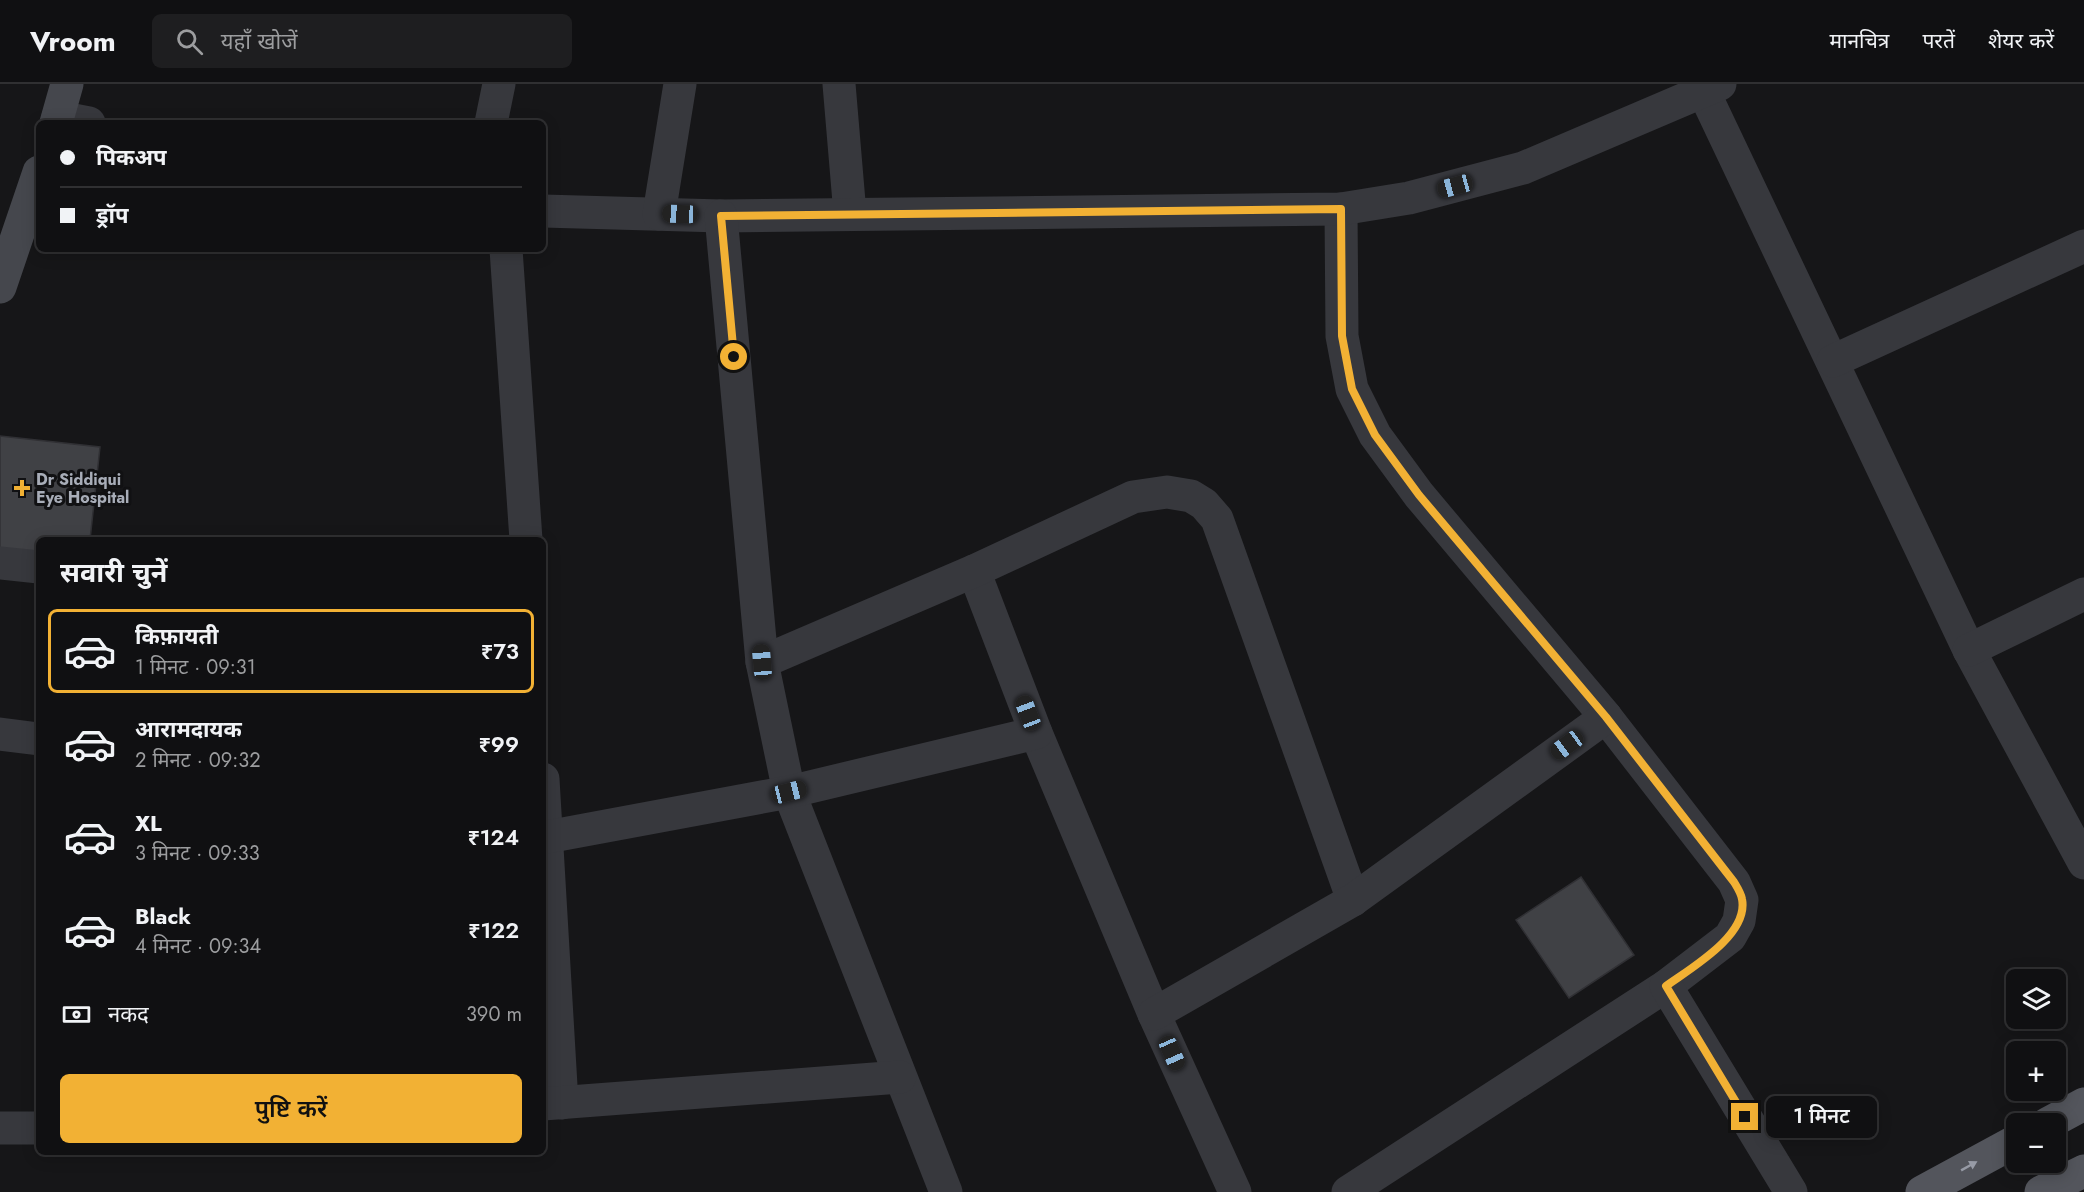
<!DOCTYPE html>
<html lang="hi">
<head>
<meta charset="utf-8">
<style>
  :root { --surface:#101012; --page:#1e1e20; --text:#f1f3f6; --muted:#9c9d9f; --line:#303032; --accent:#f2b134 }
  body { margin:0; font-family:Jost,"Noto Sans Devanagari",sans-serif; background:var(--page); color:var(--text); height:100vh; display:flex; flex-direction:column; font-size:22px; white-space:nowrap }
  * { box-sizing:border-box; margin:0 }
  p { font-size:20px; color:var(--muted) }
  .icon { flex:none; width:33px; height:33px; fill:none; stroke:currentColor; stroke-width:2; stroke-linecap:round; stroke-linejoin:round }
  .map { position:relative; flex:1; overflow:hidden }
  .details { position:absolute; left:36px; top:453px; width:510px; height:618px; display:flex; flex-direction:column; background:var(--surface); border-radius:9px; box-shadow:0 3px 15px #0003,0 0 0 2px var(--line) }
  .details>* { flex:none }
  .guide { position:absolute; left:36px; top:36px; width:510px; height:132px; border-radius:9px; box-shadow:0 3px 15px #0003,0 0 0 2px var(--line); display:grid; align-content:center; height:132px; padding:0 24px; background:var(--surface) }
  .controls { position:absolute; left:2006px; top:885px; display:grid; gap:12px }
  .controls a { display:grid; place-items:center; width:60px; height:60px; border-radius:9px; background:var(--surface); box-shadow:0 3px 15px #0003,0 0 0 2px var(--line); font-size:30px }
  .end { position:absolute; width:27px; height:27px; margin:-14px; border:8px solid #f2b134; background:#111; box-shadow:0 0 0 3px #111 }
  .from { border-radius:50% }
  .bubble { position:absolute; height:42px; border-radius:9px; background:var(--surface); box-shadow:0 3px 15px #0003,0 0 0 2px var(--line); font-size:20px; font-weight:600; line-height:42px; text-align:center }
  .car { position:absolute; width:18px; height:36px; margin:-18px -9px; border-radius:8px; box-shadow:0 0 4px 2px #0007; background:linear-gradient(#222 24%,#8ab4d8 0 40%,#222 0 76%,#8ab4d8 0 86%,#222 0) }
  .guide b { display:flex; align-items:center; gap:21px; height:57px; font-size:22px }
  .guide b+b { border-top:2px solid var(--line) }
  .guide i { width:15px; height:15px; background:var(--text) }
  ul { padding:0; list-style:none }
  li { display:flex; align-items:center; gap:18px; height:84px; margin:0 12px 9px; padding:0 12px; border:3px solid transparent; border-radius:9px }
  li div { flex:1 }
  li b { display:block; font-size:22px }
  li em { font-style:normal; font-weight:600 }
  li.current { border-color:var(--accent) }
  li>.icon { width:54px; height:54px; stroke-width:1.5 }
  h2 { padding:0 24px; font-size:27px; line-height:72px }
  .pay { display:flex; align-items:center; gap:15px; height:66px; padding:0 24px; font-size:22px }
  .pay p { margin-inline-start:auto }
  .primary-button { display:flex; gap:12px; margin-top:auto; padding:12px 24px }
  .primary-button a { flex:1; height:69px; border-radius:9px; background:var(--accent); color:#111; font-size:24px; font-weight:600; line-height:69px; text-align:center }
  header { display:flex; align-items:center; gap:36px; box-sizing:border-box; height:84px; padding:0 30px; background:var(--surface); border-bottom:2px solid var(--line) }
  header strong { font-size:28px }
  nav { display:flex; gap:33px; margin-inline-start:auto; font-size:21px }
  .search { width:420px; height:54px; background:var(--page); display:flex; align-items:center; gap:15px; box-sizing:border-box; padding:0 21px; border-radius:9px; color:var(--muted); font-size:22px }
  .map>svg:first-child { display:block }
</style>
</head>
<body>
<header>
<strong>Vroom</strong>
<div class="search"><svg class="icon" aria-label="search" viewBox="0 0 24 24"><circle cx="10" cy="10" r="6"/><path d="M15 15l6 6"/></svg>यहाँ खोजें</div>
<nav><a>मानचित्र</a><a>परतें</a><a>शेयर करें</a></nav>
</header>
<div class="map">
<svg width="2084" height="1108" viewBox="0 0 2084 1108">
  <rect width="100%" height="100%" fill="#161618"/>
  <g fill="#404145" stroke="#303034" stroke-width="1.5">
    <polygon points="0,352 100,363 90,456 39,456 39,473 0,469"/>
    <polygon points="1581,793 1634,871 1569,914 1516,836"/>
  </g>
  <g fill="none" stroke-linecap="round" stroke-linejoin="round">
    <g stroke="#37383d" stroke-width="33">
      <polyline points="839,0 850,130"/>
      <polyline points="1700,0 1969,566 2084,779"/>
      <polyline points="58,33 89,39"/>
      <polyline points="491,39 499,0"/>
      <polyline points="1341,125 1342,252 1352,305 1375,351 1419,411 1606,633 1734,798 1742,816 1739,837 1730,853 1666,902 1348,1108"/>
      <polyline points="543,127 721,132 1341,125 1409,114 1523,84 1720,0"/>
      <polyline points="659,130 680,0"/>
      <polyline points="721,132 762,578 789,708 946,1108"/>
      <polyline points="506,165 526,456"/>
      <polyline points="1833,277 2084,162"/>
      <polyline points="0,479 39,483"/>
      <polyline points="974,487 1036,649 1154,930 1235,1108"/>
      <polyline points="1969,566 2084,510"/>
      <polyline points="762,578 974,487 1133,413 1167,408 1191,412 1204,420 1217,435 1353,816"/>
      <polyline points="0,650 39,655"/>
      <polyline points="543,695 562,1019"/>
      <polyline points="547,753 789,708 1036,649"/>
      <polyline points="1666,902 1791,1108"/>
      <polyline points="1154,930 1353,816 1606,633"/>
      <polyline points="543,1020 900,993"/>
      <polyline points="0,1044 39,1044"/>
    </g>
    <g stroke="#45474d" stroke-width="33">
      <polyline points="56,39 67,0"/>
      <polyline points="0,203 39,88"/>
    </g>
    <g stroke="#53555c" stroke-width="33">
      <polyline points="2047,1040 2084,1020"/>
      <polyline points="1922,1108 2016,1057"/>
      <polyline points="2041,1108 2084,1087"/>
    </g>
  </g>
  <defs><path id="oneway-solid" d="M-6-.8H1V-3.2L6.5 0L1 3.2V.8H-6Z" transform="scale(1.5)"/></defs>
  <use fill="#979ba6" href="#oneway-solid" transform="translate(1969 1082) rotate(-29)"/>
  <g fill="none" stroke-linecap="round" stroke-linejoin="round">
    <path stroke="#f2b134" stroke-width="8" d="M734 273 721 132 1341 125 1342 252 1352 305 1375 351 1419 411 1606 633 1734 798C1737 803 1741 809 1742 815 1749 851 1691 884 1666 902L1745 1033"/>
  </g>
  <path fill="#f2b134" stroke="#111113" stroke-width="2" d="M19 395h6v6h6v6h-6v6h-6v-6h-6v-6h6z"/>
  <g text-anchor="middle" dominant-baseline="central" stroke-width="6" stroke-linejoin="round" paint-order="stroke">
    <g font-size="16" font-weight="bold" fill="#a8adb8" stroke="#111113" text-anchor="start">
      <text x="36" y="395">Dr Siddiqui<tspan x="36" dy="18">Eye Hospital</tspan></text>
    </g>
  </g>
</svg>
<div class="controls">
<a><svg class="icon" aria-label="layers" viewBox="0 0 24 24"><path d="M12 4l9 5-9 5-9-5zM3 14l9 5 9-5"/></svg></a>
<a>+</a>
<a>−</a>
</div>
<i class="end from" style="left:734px;top:273px"></i>
<i class="end" style="left:1745px;top:1033px"></i>
<div class="bubble" style="left:1766px;top:1012px;width:111px">1 मिनट</div>
<i class="car" style="left:1455px;top:102px;rotate:255deg"></i>
<i class="car" style="left:680px;top:130px;rotate:272deg"></i>
<i class="car" style="left:762px;top:578px;rotate:355deg"></i>
<i class="car" style="left:1028px;top:629px;rotate:339deg"></i>
<i class="car" style="left:1567px;top:661px;rotate:234deg"></i>
<i class="car" style="left:789px;top:708px;rotate:76deg"></i>
<i class="car" style="left:1172px;top:969px;rotate:156deg"></i>
<div class="guide">
<b><i class="from"></i>पिकअप</b>
<b><i></i>ड्रॉप</b>
</div>
<section class="details">
<h2>सवारी चुनें</h2>
<ul>
<li class="current"><svg class="icon" aria-label="car" viewBox="0 0 24 24"><path d="M5 17H2v-5l4-1 3-4h7l3 4 3 1v5h-3M9 17h6M6 11h13"/><circle cx="7" cy="17" r="2"/><circle cx="17" cy="17" r="2"/></svg><div><b>किफ़ायती</b><p>1 मिनट · 09:31</p></div><em>₹73</em></li>
<li><svg class="icon" aria-label="car" viewBox="0 0 24 24"><path d="M5 17H2v-5l4-1 3-4h7l3 4 3 1v5h-3M9 17h6M6 11h13"/><circle cx="7" cy="17" r="2"/><circle cx="17" cy="17" r="2"/></svg><div><b>आरामदायक</b><p>2 मिनट · 09:32</p></div><em>₹99</em></li>
<li><svg class="icon" aria-label="car" viewBox="0 0 24 24"><path d="M5 17H2v-5l4-1 3-4h7l3 4 3 1v5h-3M9 17h6M6 11h13"/><circle cx="7" cy="17" r="2"/><circle cx="17" cy="17" r="2"/></svg><div><b>XL</b><p>3 मिनट · 09:33</p></div><em>₹124</em></li>
<li><svg class="icon" aria-label="car" viewBox="0 0 24 24"><path d="M5 17H2v-5l4-1 3-4h7l3 4 3 1v5h-3M9 17h6M6 11h13"/><circle cx="7" cy="17" r="2"/><circle cx="17" cy="17" r="2"/></svg><div><b>Black</b><p>4 मिनट · 09:34</p></div><em>₹122</em></li>
</ul>
<div class="pay"><svg class="icon" aria-label="cash" viewBox="0 0 24 24"><path d="M3 7h18v10H3z"/><circle cx="12" cy="12" r="2"/></svg>नकद<p>390 m</p></div>
<div class="primary-button"><a>पुष्टि करें</a></div>
</section>
</div>
</body>
</html>
